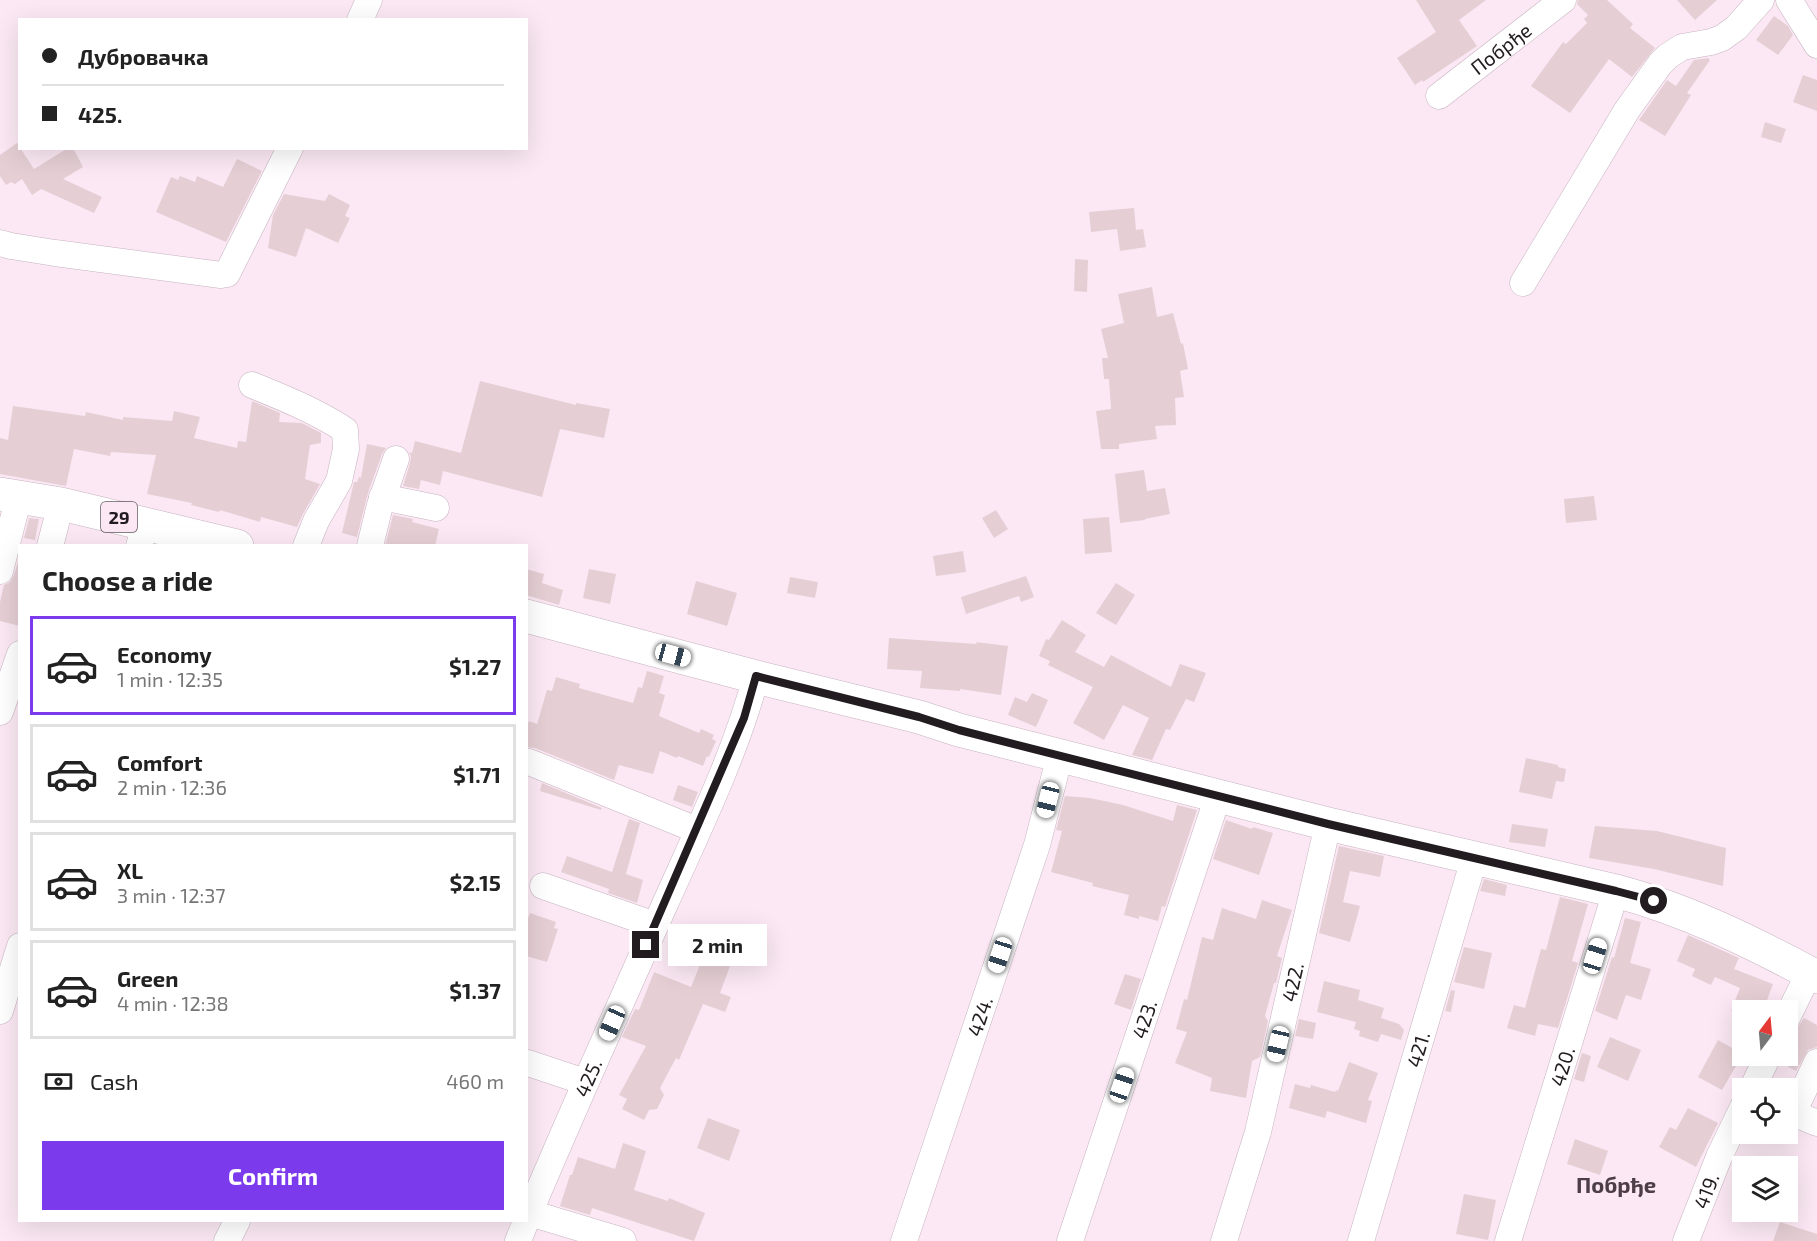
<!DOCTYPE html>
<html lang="en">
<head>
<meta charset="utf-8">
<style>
  :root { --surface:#fff; --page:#f2f2f2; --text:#222; --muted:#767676; --line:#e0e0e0; --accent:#7c3aed }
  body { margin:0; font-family:"Exo 2",sans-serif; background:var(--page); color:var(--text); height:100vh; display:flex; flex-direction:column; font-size:22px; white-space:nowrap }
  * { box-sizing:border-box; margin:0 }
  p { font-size:20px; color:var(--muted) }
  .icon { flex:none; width:33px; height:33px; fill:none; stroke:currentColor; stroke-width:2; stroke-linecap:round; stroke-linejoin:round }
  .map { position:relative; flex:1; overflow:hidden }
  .panel { position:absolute; left:18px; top:544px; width:510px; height:678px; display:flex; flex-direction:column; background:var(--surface); border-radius:0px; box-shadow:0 6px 24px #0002 }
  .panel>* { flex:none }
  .hud { position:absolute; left:18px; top:18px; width:510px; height:132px; border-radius:0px; box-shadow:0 6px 24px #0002; display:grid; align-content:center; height:132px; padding:0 24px; background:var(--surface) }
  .needle { width:39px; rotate:16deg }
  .buttons { position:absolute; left:1732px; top:1000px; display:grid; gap:12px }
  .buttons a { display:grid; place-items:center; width:66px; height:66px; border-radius:0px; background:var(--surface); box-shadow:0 6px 24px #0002; font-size:30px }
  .end { position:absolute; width:27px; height:27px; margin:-14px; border:8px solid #221c20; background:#fff; box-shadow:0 0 0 3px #fff }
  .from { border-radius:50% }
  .bubble { position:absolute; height:42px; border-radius:0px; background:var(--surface); box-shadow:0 6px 24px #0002; font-size:20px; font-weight:700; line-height:42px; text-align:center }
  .car { position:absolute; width:18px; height:36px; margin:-18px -9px; border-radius:8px; box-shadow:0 0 4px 2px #0007; background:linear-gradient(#fff 24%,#345 0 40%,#fff 0 76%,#345 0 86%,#fff 0) }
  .hud b { display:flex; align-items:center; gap:21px; height:57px; font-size:22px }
  .hud b+b { border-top:2px solid var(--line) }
  .hud i { width:15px; height:15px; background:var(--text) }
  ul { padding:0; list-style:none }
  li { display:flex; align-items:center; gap:18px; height:99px; margin:0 12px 9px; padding:0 12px; border:3px solid var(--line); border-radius:0px }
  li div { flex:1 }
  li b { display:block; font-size:22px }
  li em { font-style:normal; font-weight:700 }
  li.current { border-color:var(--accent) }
  li>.icon { width:54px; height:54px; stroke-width:1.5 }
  h2 { padding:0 24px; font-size:27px; line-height:72px }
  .pay { display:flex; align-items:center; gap:15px; height:66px; padding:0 24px; font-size:22px }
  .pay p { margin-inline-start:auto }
  .action { display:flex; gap:12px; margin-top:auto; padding:12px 24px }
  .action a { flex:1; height:69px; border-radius:0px; background:var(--accent); color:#fff; font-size:24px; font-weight:700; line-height:69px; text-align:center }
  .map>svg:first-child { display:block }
</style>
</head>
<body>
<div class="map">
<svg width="1817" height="1241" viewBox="0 0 1817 1241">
  <rect width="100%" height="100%" fill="#fbe8f4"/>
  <g fill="#e5cfd5">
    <polygon points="1416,0 1486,0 1459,20 1477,46 1423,82 1422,80 1415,85 1397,58 1436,32"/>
    <polygon points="1578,0 1607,0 1633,24 1630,28 1655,48 1632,77 1609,59 1570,113 1531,86 1563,42 1566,44 1587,23 1584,19 1588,15 1577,4"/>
    <polygon points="1677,0 1717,0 1695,20"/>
    <polygon points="1774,16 1788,26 1793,35 1778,55 1756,40"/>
    <polygon points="1708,58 1710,60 1687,93 1691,95 1665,136 1639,120 1667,80 1676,86 1694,60"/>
    <polygon points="1803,75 1817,80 1817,111 1793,102"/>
    <polygon points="1765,122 1786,129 1781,143 1761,137"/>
    <polygon points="17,143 34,169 68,148 73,148 83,167 63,179 102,197 94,213 41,189 32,195 22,179 15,184 11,182 6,185 0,176 0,155"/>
    <polygon points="237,159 262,171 226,242 156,212 171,177 178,180 180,176 195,182 197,176 223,187"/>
    <polygon points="284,194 325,201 329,194 350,205 345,216 350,218 338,243 306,228 296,257 268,248 273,215"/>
    <polygon points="1134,208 1136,230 1143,229 1146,247 1120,251 1117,229 1091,232 1089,212"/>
    <polygon points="1075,259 1088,260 1087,292 1074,291"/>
    <polygon points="1152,287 1157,317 1173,313 1181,344 1183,343 1188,369 1180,371 1184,397 1175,398 1176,425 1155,426 1157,439 1119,444 1119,449 1101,449 1096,411 1111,409 1109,379 1104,379 1102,358 1108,358 1101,329 1124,323 1118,294"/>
    <polygon points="480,381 576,405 576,403 610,409 604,438 560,429 542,497 443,471 440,485 421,480 419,489 403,486 410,463 411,457 409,452 412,453 415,441 461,453"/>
    <polygon points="252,401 280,413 279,422 302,423 321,433 321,443 310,445 305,479 320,484 303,514 297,527 261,517 260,522 220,510 219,512 191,505 192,503 147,494 156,455 111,452 110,456 74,449 66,486 0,474 0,438 8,440 13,406 85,416 86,412 123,420 123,417 172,421 174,411 200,417 194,438 237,448 238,441 246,442"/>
    <polygon points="367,444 386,448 382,454 368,493 357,537 342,533 354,482 357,482 359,477 361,478"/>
    <polygon points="1144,470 1147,491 1165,488 1170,514 1145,519 1145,520 1120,523 1115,474"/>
    <polygon points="1594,496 1597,520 1566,523 1564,499"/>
    <polygon points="996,510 1008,529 994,538 982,518"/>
    <polygon points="393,515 413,519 412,522 439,529 435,546 385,546"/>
    <polygon points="1109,517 1112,552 1085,554 1083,519"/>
    <polygon points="29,518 39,519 35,540 24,538"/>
    <polygon points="963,551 966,572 936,576 933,556"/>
    <polygon points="20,555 20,626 0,621 0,602 4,585 10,582 14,575"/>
    <polygon points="526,569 544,574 542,583 563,590 559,605 526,595"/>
    <polygon points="589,569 616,574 610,604 583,598"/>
    <polygon points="1026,576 1034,597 1021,602 1019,596 966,614 961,597"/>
    <polygon points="790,577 818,582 815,598 787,593"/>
    <polygon points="696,581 737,593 727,626 687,614"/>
    <polygon points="1116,583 1135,595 1116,625 1096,613"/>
    <polygon points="1062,620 1086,635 1075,652 1104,667 1111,655 1171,687 1180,664 1206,673 1194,702 1186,699 1170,730 1166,729 1152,760 1132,755 1149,718 1123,705 1104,740 1073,723 1093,687 1048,665 1050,661 1039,656 1046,639 1049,640"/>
    <polygon points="889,638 977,644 976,642 1008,646 1001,695 960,689 960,691 920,688 922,671 887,669"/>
    <polygon points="647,671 664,676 659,693 665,695 659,716 699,733 701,729 714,735 712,739 716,741 709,757 707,756 703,766 678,756 677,758 660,751 653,774 619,765 614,780 535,748 526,747 526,729 529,721 537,724 547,690 552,691 556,677 580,684 579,688 633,703 638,687 642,688"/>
    <polygon points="1032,693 1048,700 1036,727 1008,715 1015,697 1027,702"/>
    <polygon points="1526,758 1558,765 1558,767 1566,769 1564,782 1556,781 1552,799 1519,792"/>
    <polygon points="542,783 602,808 601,810 540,791"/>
    <polygon points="678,785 698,792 692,807 673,800"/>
    <polygon points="1065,796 1090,798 1123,805 1173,821 1177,805 1197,810 1165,907 1162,906 1158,921 1139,916 1139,919 1124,915 1129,895 1092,886 1093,883 1051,872 1062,831 1056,830"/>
    <polygon points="629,819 640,823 626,874 643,880 637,903 608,893 609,889 561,872 567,856 612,872"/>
    <polygon points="1226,820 1252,829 1253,827 1273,833 1259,875 1213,859"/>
    <polygon points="1512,824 1548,829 1545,847 1509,842"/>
    <polygon points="1595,826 1657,831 1726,848 1723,886 1654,869 1589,858"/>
    <polygon points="1339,846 1384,856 1380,877 1350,871 1343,902 1360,906 1350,942 1319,933"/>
    <polygon points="1484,879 1507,885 1505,896 1480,891"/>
    <polygon points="1560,897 1588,904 1572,961 1578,963 1558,1028 1538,1024 1535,1036 1507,1028 1514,1005 1525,1008 1541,949 1546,950"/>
    <polygon points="1262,900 1292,910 1277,956 1282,958 1276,983 1274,983 1265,1016 1268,1021 1260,1057 1252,1061 1246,1098 1210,1091 1212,1078 1175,1063 1187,1032 1176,1029 1184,999 1187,1000 1202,937 1213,940 1222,908 1256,919"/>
    <polygon points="530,913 556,922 554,928 558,929 547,962 526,956 526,924"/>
    <polygon points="1625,918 1641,922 1630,963 1651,969 1641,1000 1626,995 1617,1020 1595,1011 1612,957 1614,958"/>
    <polygon points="1688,935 1739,958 1734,969 1773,984 1763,1011 1731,1011 1740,988 1715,977 1711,985 1692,976 1695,969 1677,961"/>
    <polygon points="1464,947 1492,953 1484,989 1454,982"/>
    <polygon points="704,955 730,966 720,993 731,997 725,1012 703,1004 679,1060 676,1058 660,1088 664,1095 657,1109 649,1110 644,1120 622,1109 627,1099 619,1095 646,1046 622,1037 635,1009 639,1010 654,972 691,987"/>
    <polygon points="1125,974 1141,979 1131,1010 1114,1004"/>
    <polygon points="1324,981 1360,990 1358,1000 1384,1008 1381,1018 1399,1024 1404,1030 1401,1040 1381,1034 1378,1042 1359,1036 1360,1031 1354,1029 1356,1022 1317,1012"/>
    <polygon points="1451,990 1455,991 1451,1012 1445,1011"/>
    <polygon points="1804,1018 1817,1025 1817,1047 1808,1050 1796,1071 1788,1067 1788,1031 1797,1028"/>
    <polygon points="1299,1019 1316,1023 1313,1039 1295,1036"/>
    <polygon points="1610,1037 1641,1050 1628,1081 1597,1067"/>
    <polygon points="1718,1040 1743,1054 1722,1090 1698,1077"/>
    <polygon points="1582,1053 1591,1056 1584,1082 1574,1079"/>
    <polygon points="1349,1062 1378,1073 1368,1100 1372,1101 1366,1123 1327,1111 1325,1118 1289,1108 1295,1084 1310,1088 1311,1085 1335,1092 1336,1090 1338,1091"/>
    <polygon points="1688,1108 1718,1123 1696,1167 1659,1147 1670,1127 1676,1130"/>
    <polygon points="708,1118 740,1130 729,1161 697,1148"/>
    <polygon points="1575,1139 1608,1151 1600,1175 1567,1164"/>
    <polygon points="623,1143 646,1151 634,1190 668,1201 669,1198 705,1213 694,1241 592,1208 590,1215 560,1206 570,1175 572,1175 578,1157 615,1169"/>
    <polygon points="1464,1194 1496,1200 1488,1240 1456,1234"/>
    <polygon points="1780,1222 1817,1234 1817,1241 1773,1241"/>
  </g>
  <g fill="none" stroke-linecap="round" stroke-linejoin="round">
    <defs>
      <g id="minor">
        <polyline points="1789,0 1817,45"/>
        <polyline points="360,20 369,0"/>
        <path id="s1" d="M1439 96 1563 0"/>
        <polyline points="0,243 11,246 55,253 221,275 227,274 290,148"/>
        <polyline points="1523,283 1627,110 1660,64 1668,56 1682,47 1711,42 1722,38 1736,28 1761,0"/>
        <path d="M252 385C284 398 316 411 345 430L346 449 339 481 316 521 306 546"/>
        <polyline points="382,497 436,508"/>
        <polyline points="50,546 61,504"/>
        <polyline points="139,546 146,523"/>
        <polyline points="370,546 380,505 396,459"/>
        <polyline points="0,571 19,496"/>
        <polyline points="0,712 20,654"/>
        <polyline points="529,762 697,830"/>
        <polyline points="543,886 655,925"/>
        <polyline points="0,1011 20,946"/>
        <polyline points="1788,1016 1809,973"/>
        <polyline points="1817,1062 1793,1113 1817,1123"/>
        <polyline points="528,1063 585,1082"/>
        <polyline points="1752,1089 1768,1056"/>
        <polyline points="530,1213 623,1241"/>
        <path id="s2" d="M526 1221C571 1114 618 1009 665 904 698 830 735 755 756 677"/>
        <polyline points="227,1241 237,1221"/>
        <polyline points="518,1241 526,1221"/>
        <path id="s3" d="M904 1241 1037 845 1060 755"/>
        <path id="s4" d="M1070 1241 1218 796"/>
        <path id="s5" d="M1224 1241 1258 1132 1328 824"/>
        <path id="s6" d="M1361 1241 1474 859"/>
        <path id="s7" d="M1508 1241 1616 891"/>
        <path id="s8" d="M1686 1241 1719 1157 1743 1107"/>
      </g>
      <g id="major">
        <polyline points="0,494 61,504 237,546"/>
        <path d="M526 616 756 677 919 717 959 730 1328 824 1616 891C1687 910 1752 942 1817 977"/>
      </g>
    </defs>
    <use href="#minor" stroke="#c6b3bf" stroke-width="27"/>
    <use href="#major" stroke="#c6b3bf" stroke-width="34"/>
    <use href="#minor" stroke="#fff" stroke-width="26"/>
    <use href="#major" stroke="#fff" stroke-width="33"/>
  </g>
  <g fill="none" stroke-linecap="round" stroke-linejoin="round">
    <polyline stroke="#221c20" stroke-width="8" points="646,945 744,718 756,676 919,717 959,730 1328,824 1616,891 1654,901"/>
  </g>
  <g text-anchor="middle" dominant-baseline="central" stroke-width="6" stroke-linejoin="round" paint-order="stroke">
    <rect fill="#fbe8f4" stroke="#635960" stroke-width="1.5" x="101" y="502" width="36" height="30" rx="4.5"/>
    <g font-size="18" font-weight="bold" fill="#221c20">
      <text x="119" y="517">29</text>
    </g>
    <g font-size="20" fill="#221c20" stroke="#fbe8f4">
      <text stroke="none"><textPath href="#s1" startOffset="78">Побрђе</textPath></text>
      <text stroke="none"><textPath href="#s5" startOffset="268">422.</textPath></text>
      <text stroke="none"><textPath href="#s3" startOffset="237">424.</textPath></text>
      <text stroke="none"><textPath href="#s4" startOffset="234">423.</textPath></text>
      <text stroke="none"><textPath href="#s6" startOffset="200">421.</textPath></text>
      <text stroke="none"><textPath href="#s7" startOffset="183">420.</textPath></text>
      <text stroke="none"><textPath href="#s2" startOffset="156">425.</textPath></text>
      <text stroke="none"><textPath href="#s8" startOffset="54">419.</textPath></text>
    </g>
    <g font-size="22" font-weight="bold" fill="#4c3d47" stroke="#fbe8f4">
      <text x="1616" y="1184">Побрђе</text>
    </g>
  </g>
</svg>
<div class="buttons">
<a><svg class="needle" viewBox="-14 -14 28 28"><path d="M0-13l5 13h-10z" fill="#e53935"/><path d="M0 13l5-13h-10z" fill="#767676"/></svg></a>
<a><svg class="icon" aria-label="locate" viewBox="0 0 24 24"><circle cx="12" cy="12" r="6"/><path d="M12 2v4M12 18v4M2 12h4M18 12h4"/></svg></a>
<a><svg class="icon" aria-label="layers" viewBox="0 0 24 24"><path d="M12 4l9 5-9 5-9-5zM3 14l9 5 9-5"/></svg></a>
</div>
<i class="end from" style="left:1654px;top:901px"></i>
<i class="end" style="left:646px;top:945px"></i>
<div class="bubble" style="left:668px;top:924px;width:99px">2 min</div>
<i class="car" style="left:673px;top:655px;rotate:105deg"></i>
<i class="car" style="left:1048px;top:800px;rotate:194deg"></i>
<i class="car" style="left:1000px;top:955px;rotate:198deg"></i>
<i class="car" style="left:1595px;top:956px;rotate:17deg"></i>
<i class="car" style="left:612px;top:1023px;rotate:204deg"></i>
<i class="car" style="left:1278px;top:1044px;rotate:193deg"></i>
<i class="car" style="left:1122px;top:1085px;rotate:19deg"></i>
<div class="hud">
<b><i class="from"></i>Дубровачка</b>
<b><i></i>425.</b>
</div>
<section class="panel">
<h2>Choose a ride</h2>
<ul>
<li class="current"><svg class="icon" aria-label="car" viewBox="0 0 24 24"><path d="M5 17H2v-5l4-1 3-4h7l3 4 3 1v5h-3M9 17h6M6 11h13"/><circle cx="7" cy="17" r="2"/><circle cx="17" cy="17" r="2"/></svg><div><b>Economy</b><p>1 min · 12:35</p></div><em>$1.27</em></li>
<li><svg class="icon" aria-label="car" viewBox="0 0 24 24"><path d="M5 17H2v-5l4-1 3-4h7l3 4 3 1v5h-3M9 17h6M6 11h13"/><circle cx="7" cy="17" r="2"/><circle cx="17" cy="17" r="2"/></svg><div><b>Comfort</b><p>2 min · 12:36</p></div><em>$1.71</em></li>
<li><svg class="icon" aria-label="car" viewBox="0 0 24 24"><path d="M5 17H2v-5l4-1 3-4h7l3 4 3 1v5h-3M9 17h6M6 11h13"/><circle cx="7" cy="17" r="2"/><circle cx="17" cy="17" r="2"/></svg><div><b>XL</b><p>3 min · 12:37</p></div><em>$2.15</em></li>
<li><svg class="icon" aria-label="car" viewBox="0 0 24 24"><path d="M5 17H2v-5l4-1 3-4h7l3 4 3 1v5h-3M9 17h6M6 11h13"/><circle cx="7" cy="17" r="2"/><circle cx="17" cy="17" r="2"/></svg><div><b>Green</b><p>4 min · 12:38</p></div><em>$1.37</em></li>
</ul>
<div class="pay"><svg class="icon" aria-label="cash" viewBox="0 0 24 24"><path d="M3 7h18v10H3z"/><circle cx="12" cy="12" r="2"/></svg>Cash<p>460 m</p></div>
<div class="action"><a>Confirm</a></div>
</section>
</div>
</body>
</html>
